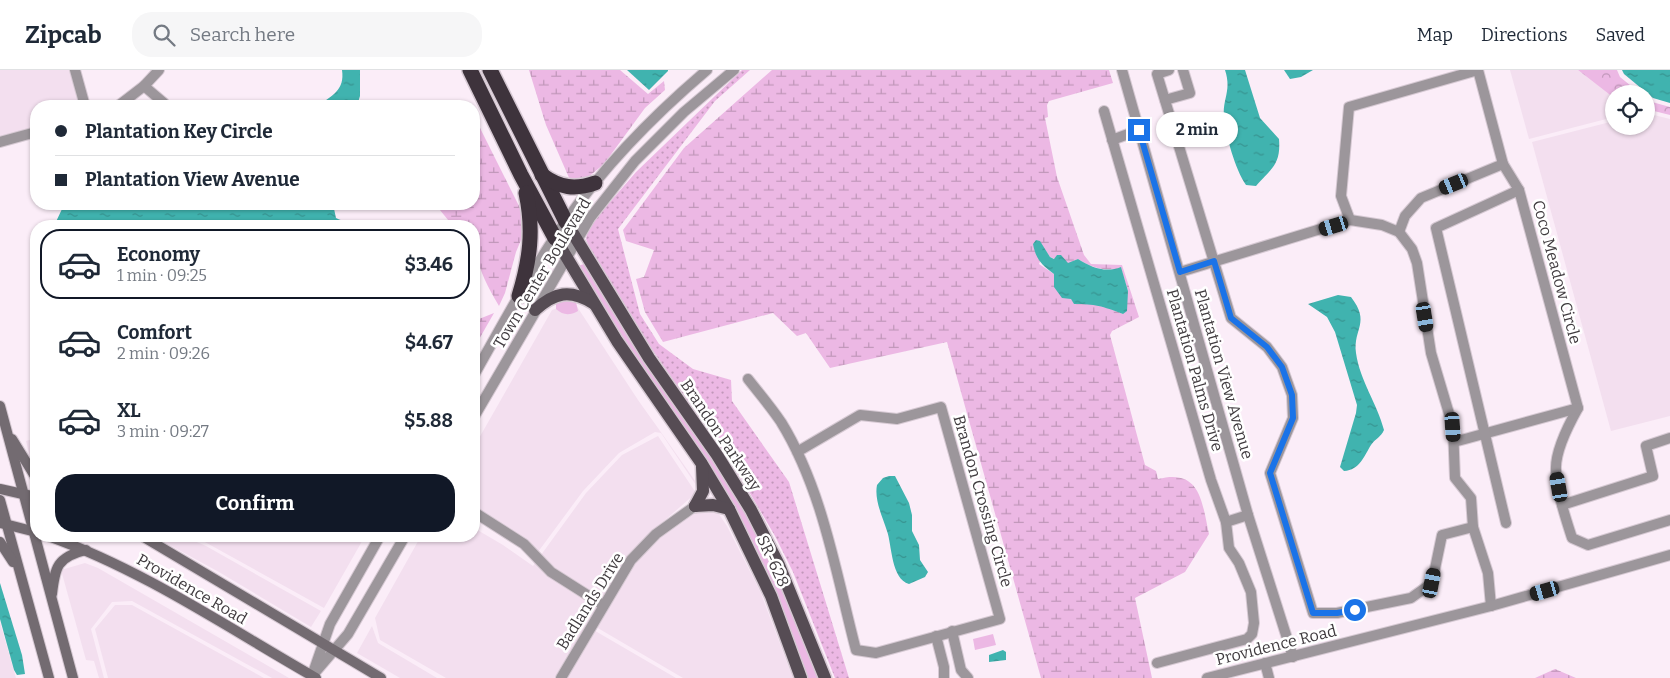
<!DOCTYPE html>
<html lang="en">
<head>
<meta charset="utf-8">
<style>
  :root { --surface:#fff; --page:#f6f6f7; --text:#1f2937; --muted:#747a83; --line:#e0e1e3; --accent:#111827 }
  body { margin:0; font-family:Bitter,serif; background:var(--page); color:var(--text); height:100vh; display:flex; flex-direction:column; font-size:19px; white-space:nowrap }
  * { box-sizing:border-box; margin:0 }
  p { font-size:16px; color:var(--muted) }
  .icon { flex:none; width:28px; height:28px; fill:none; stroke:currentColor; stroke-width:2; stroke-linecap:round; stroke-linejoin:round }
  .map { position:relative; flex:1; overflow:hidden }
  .sheet { position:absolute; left:30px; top:150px; width:450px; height:322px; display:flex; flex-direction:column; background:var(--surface); border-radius:20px; box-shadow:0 1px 4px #0004 }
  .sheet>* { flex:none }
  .top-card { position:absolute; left:30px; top:30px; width:450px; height:110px; border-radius:20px; box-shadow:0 1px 4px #0004; display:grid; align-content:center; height:110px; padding:0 25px; background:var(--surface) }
  .tools { position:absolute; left:1605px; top:15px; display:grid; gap:10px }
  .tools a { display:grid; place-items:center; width:50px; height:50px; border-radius:50%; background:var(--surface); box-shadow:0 1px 4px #0004; font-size:25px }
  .end { position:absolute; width:22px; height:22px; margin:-11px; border:6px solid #1a73e8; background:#fff; box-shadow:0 0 0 2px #fff }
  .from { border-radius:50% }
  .bubble { position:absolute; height:35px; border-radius:18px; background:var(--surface); box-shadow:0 1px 4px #0004; font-size:16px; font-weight:700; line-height:35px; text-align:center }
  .car { position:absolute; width:15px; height:30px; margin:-15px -8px; border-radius:6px; box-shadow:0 0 4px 1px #0007; background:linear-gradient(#222 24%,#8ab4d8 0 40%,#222 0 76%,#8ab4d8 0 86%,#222 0) }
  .top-card b { display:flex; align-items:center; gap:18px; height:48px; font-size:19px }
  .top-card b+b { border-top:1px solid var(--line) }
  .top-card i { width:12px; height:12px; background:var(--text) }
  ul { padding:9px 0 0; list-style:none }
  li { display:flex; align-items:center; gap:15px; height:70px; margin:0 10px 8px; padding:0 15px; border:2px solid transparent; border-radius:20px }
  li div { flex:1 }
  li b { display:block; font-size:19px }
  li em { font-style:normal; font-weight:700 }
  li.on { border-color:var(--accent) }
  li>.icon { width:45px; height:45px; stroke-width:1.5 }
  .primary-button { display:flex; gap:10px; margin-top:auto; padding:10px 25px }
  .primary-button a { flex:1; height:58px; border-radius:20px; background:var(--accent); color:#fff; font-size:20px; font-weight:700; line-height:58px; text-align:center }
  header { display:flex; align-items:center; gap:30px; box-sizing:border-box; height:70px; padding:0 25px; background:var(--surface); border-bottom:1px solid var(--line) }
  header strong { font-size:24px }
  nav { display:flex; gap:28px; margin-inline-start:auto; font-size:18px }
  .search { width:350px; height:45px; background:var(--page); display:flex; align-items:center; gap:12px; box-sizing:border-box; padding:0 18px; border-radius:20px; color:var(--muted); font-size:19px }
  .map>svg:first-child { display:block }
</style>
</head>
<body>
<header>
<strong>Zipcab</strong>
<div class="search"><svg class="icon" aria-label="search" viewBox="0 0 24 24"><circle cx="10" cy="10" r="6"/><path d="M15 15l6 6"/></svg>Search here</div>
<nav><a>Map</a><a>Directions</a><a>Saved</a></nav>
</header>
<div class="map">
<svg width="1670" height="608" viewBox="0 0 1670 608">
  <defs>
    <pattern id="forest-crowns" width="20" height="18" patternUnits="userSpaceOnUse" patternTransform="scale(1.25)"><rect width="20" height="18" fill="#ecb8e4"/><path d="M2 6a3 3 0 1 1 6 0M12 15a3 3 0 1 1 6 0" fill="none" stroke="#c197ba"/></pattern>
    <pattern id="wetland-marsh" width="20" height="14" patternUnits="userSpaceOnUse" patternTransform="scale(1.25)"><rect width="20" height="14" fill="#ecb8e4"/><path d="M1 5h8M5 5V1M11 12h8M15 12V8" fill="none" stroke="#c197ba"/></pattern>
    <pattern id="park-dots" width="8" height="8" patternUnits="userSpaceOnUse" patternTransform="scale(1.25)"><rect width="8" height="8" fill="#ecb8e4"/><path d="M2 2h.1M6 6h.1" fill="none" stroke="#c197ba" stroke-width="1.8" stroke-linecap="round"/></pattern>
    <pattern id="water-ripples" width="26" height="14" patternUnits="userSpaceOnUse" patternTransform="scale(1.25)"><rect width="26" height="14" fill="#40b3af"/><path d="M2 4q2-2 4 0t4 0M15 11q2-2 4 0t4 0" fill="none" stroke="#379390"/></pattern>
  </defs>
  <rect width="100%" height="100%" fill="#fbedf8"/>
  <g fill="#f3dfef">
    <polygon points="0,0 69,0 80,36 36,36 36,57 0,67"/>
    <polygon points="1510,0 1578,0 1614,28 1614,47 1529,69"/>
    <polygon points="1646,43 1670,49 1670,346 1611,361 1532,72 1614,51 1614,56 1646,56"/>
    <polygon points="574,232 638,330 658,358 698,415 698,418 661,363 655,362 619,383 583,421 538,482 517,463 474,437 474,377 552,240"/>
    <polygon points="658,366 696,423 641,471 585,555 676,608 446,608 380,570 375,548 421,466 474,466 474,458 503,475 533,496 586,423 622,385"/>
    <polygon points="36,368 36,401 32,395 26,371"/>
    <polygon points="716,440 727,456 760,521 793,608 683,608 596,557 635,492 657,469 695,441"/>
    <polygon points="153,466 183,466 206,476 321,541 311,557 219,502"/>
    <polygon points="194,466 365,466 324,538"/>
    <polygon points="85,493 98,498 289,608 272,608 132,531 112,532 91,559 104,608 99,608 94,591 86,590 61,500"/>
    <polygon points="115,535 132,535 264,608 108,608 95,559"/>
    <polygon points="0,552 16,608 0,608"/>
    <polygon points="372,556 378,573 437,608 400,608 357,583"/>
  </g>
  <g fill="#ecb8e4">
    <polygon points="584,194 728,411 768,484 819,608 806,608 766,502 736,442 636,291 578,196"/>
    <path d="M565 229 576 232 578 241C569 246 563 245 556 239V231Z"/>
    <polygon points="993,564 996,575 975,580 973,569"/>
  </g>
  <g fill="url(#forest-crowns)">
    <polygon points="1578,0 1617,0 1620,7 1641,24 1614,24 1614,28"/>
    <polygon points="1646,28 1652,32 1670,37 1670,45 1646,39"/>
  </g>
  <g fill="url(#wetland-marsh)" fill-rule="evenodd">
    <polygon points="529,0 620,0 648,24 664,11 665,20 645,38 604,94 587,108 570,110 546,55"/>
    <path d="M772 0H1109L1113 13 1049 31 1047 35 1048 47 1045 48 1057 107 1084 185 1091 194 1122 195 1139 247 1112 261 1110 265 1145 395 1156 401 1158 409C1201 398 1202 433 1209 464L1185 502 1135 528 1152 608H1041L947 272 830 298 806 263 797 266 773 243 663 272 645 242 636 209 644 207 654 180 626 171 623 160 684 78ZM1045 180 1050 187 1068 194 1078 189C1092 198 1106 202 1121 198L1128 221 1123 244C1109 238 1094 231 1079 234L1071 229 1054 204 1039 194Z"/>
    <path d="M474 55 479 56 525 148 526 158 516 182 505 223 499 236C482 207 474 190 474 156H453L435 134H474Z"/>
    <polygon points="494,243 474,278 474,251"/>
    <polygon points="1555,599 1576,608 1535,608"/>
  </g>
  <polygon fill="url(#park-dots)" points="742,0 750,0 715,31 618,159 640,244 659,274 693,299 731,310 732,331 789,412 849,608 835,608 793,502 775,466 744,413 634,253 590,180 586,169 588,160 598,146 636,102"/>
  <g fill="url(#water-ripples)">
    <path d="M342 0H360V26L357 36H317C332 26 345 20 342 0Z"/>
    <polygon points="627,0 668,0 668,1 649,20"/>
    <path d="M1225 0H1245L1260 48 1279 69C1281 94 1272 98 1256 116L1246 115C1235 99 1226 66 1224 47 1222 29 1232 21 1225 0Z"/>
    <polygon points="1284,0 1313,0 1301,7 1290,9"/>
    <polygon points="1622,0 1670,0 1670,33 1653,28 1624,4"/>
    <path d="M72 134H333L336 148C348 155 357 148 369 151L374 156H54L62 139Z"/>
    <path d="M1036 170 1040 171 1050 187 1054 189 1057 185H1061L1068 193 1078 189C1092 198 1106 203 1121 197L1128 221 1127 241 1123 244C1102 236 1095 234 1074 234L1071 229 1062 228 1054 217V204C1042 195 1036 190 1033 174Z"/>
    <path d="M1338 225 1351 227C1371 253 1353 258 1356 283 1360 311 1377 333 1384 360 1381 367 1375 369 1371 375 1364 386 1360 400 1344 401L1340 397 1356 343 1357 335 1335 262 1327 247 1308 234Z"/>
    <path d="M889 406H895L909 433 912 445V461L919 475 920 490 928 502 925 507 909 514C891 509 892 475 887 461 883 448 874 430 877 415L883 408Z"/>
    <polygon points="0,513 22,585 25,604 17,605 14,600 0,549"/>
    <polygon points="1003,580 1006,582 1006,590 989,592 989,585"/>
  </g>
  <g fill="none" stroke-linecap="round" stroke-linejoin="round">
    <defs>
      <g id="minor">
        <polyline points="75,0 85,36"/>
        <polyline points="1122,0 1248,445 1293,587"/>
        <polyline points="1169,0 1157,4 1231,248 1267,277 1282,297 1292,325 1293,348 1270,403 1313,543 1337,543 1411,528 1432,513 1442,465 1473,457"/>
        <polyline points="144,16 164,33"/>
        <polyline points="1165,30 1190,23 1183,0"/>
        <polyline points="118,36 144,16 159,0"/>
        <polyline points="1104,41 1211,410 1226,452 1229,478 1239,493 1251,522 1254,553 1252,564 1247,569 1157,593"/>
        <polyline points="1112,70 1139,60"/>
        <polyline points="0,72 36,62"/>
        <path d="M1350 150 1341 126 1349 37 1478 0 1503 94 1519 120 1578 338C1569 354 1555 382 1556 400 1557 423 1565 446 1572 468L1588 475 1670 450"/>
        <polyline points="1399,162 1405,146 1421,128 1503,94"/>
        <polyline points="1180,202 1350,150 1382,155 1399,162 1412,179 1417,193 1431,283 1453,357 1455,408 1471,428 1473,457 1488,503 1491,536"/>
        <path d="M748 309C759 323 771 337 781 352 823 420 836 504 856 580L876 583 1000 549 941 337 897 349 860 345 797 382"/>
        <polyline points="1454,372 1578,338"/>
        <polyline points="1562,435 1653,406 1646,376 1670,368"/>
        <polyline points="474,442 524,474 551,502 603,535"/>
        <polyline points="1226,452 1248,445"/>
        <polyline points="1506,453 1436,158 1519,120"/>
        <polyline points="952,561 961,600 968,608"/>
        <polyline points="936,566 944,597 944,608"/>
        <polyline points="561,608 631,490 656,464 695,436"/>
      </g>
      <g id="tertiary">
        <path d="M474 305C503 254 531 201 565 152 605 95 654 45 707 0"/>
        <polyline points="474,347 590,148 635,91 684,42 734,0"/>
        <polyline points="1265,593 1269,608"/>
        <polyline points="314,600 330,554 380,466"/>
        <polyline points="312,606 348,564 405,466"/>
        <polyline points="1207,608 1491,536 1670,485"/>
      </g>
      <g id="secondary">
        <polyline points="0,336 73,608"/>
        <polyline points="12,369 36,408"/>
        <polyline points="0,419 36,427"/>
        <polyline points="0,430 49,608"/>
        <polyline points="1,453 36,462"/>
        <path d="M48 466C144 500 228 558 316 608"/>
        <polyline points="142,466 381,608"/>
        <polyline points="0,472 13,492"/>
        <path d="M52 524C55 497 57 487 86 480"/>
      </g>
      <g id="primary">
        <polyline points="566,152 649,288 717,385 751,440 779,495 825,608"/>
        <polyline points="555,168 617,271 702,394 729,439 771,526 801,608"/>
        <path d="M535 240C555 222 570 219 593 233"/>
        <polyline points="695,436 703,421 702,397"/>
        <polyline points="695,436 713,435 729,439"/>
      </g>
      <g id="motorway">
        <polyline points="470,0 521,105 555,168"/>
        <polyline points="490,0 566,152"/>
        <path d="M542 105C560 118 575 120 595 113"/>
        <path d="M519 226C530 190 534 160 526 123"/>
      </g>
    </defs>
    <use href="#minor" stroke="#d6c9d3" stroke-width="12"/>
    <use href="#tertiary" stroke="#d6c9d3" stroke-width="12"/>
    <use href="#secondary" stroke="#d6c9d3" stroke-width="12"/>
    <use href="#primary" stroke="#d6c9d3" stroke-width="15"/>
    <use href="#motorway" stroke="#d6c9d3" stroke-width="18"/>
    <use href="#minor" stroke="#9c969b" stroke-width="10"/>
    <use href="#tertiary" stroke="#9c969b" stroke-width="10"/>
    <use href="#secondary" stroke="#736b71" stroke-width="10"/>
    <use href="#primary" stroke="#564c54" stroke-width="12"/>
    <use href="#motorway" stroke="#3e333c" stroke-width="15"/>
  </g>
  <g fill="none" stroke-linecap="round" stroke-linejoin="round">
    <polyline stroke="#1a73e8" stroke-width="6" points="1139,60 1180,202 1214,191 1231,248 1267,277 1282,297 1292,325 1293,348 1270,403 1313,543 1337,543 1355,540"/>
  </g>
  <g text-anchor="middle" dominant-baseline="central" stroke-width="5" stroke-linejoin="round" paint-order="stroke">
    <g font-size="16" fill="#403b3f" stroke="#fff">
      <text transform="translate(1557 202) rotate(75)">Coco Meadow Circle</text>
      <text transform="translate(542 203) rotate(-59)">Town Center Boulevard</text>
      <text transform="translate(1195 300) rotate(74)">Plantation Palms Drive</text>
      <text transform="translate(1224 304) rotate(74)">Plantation View Avenue</text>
      <text transform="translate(721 365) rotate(56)">Brandon Parkway</text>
      <text transform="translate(983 431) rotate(74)">Brandon Crossing Circle</text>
      <text transform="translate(773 491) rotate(65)">SR-628</text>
      <text transform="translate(192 519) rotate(30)">Providence Road</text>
      <text transform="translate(590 531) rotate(-58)">Badlands Drive</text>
      <text transform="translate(1276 575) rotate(-14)">Providence Road</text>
    </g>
  </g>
</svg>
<div class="tools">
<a><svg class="icon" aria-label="locate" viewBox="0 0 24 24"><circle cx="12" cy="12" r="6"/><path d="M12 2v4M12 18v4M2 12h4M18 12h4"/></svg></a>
</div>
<i class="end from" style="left:1355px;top:540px"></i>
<i class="end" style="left:1139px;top:60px"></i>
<div class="bubble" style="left:1156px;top:42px;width:82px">2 min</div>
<i class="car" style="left:1454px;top:114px;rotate:248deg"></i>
<i class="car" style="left:1334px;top:156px;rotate:253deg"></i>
<i class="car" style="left:1425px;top:247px;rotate:171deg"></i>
<i class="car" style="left:1453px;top:357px;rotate:176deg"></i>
<i class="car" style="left:1559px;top:417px;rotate:350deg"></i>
<i class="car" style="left:1432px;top:513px;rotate:11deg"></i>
<i class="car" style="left:1545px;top:521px;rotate:254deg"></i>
<div class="top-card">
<b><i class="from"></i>Plantation Key Circle</b>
<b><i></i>Plantation View Avenue</b>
</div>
<section class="sheet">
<ul>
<li class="on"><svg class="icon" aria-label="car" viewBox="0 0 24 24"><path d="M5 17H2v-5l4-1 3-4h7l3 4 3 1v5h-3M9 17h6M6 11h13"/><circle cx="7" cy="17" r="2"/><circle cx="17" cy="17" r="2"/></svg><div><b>Economy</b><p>1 min · 09:25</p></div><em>$3.46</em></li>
<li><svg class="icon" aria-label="car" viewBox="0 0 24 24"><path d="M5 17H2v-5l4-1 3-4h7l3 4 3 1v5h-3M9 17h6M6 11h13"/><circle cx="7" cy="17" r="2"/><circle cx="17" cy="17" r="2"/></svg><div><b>Comfort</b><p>2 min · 09:26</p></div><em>$4.67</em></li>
<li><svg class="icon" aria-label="car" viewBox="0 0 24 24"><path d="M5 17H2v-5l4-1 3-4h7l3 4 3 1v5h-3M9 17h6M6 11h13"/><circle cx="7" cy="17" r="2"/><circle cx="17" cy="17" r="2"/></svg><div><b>XL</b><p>3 min · 09:27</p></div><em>$5.88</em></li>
</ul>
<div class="primary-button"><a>Confirm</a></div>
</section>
</div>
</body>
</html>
